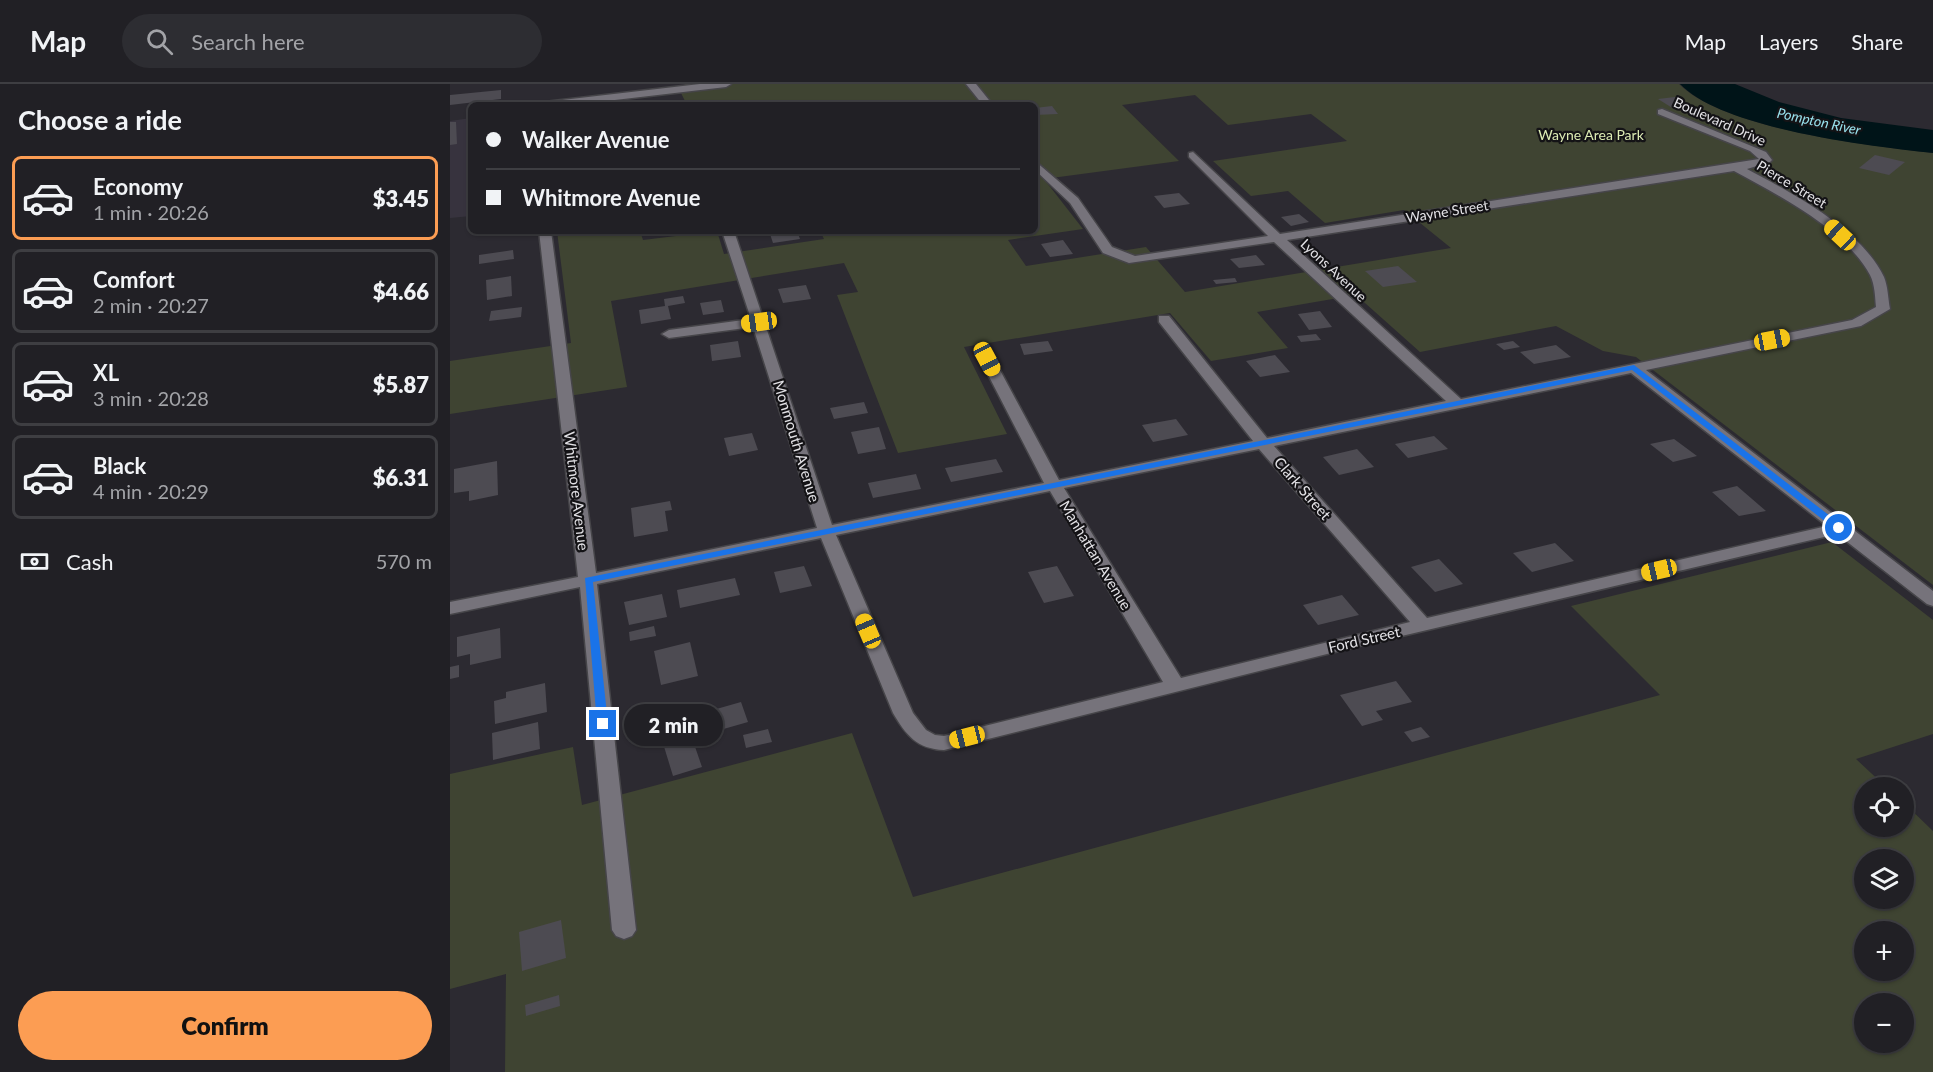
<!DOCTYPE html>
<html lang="en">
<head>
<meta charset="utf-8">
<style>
  :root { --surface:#212025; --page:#2d2d32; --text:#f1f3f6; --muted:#a2a3a7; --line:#3e3e42; --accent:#fc9d53 }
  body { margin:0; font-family:Lato,sans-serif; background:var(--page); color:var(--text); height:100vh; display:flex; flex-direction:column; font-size:22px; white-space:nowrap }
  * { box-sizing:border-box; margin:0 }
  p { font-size:20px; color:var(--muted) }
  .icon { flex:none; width:33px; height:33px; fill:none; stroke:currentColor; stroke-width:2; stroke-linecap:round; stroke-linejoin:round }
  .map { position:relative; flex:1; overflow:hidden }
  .details { display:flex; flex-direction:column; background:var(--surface); width:450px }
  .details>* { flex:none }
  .guide { position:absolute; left:18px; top:18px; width:570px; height:132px; border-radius:9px; box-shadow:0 2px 4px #0004,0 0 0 2px var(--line); display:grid; align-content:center; height:132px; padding:0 18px; background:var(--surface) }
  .buttons { position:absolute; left:1404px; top:693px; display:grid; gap:12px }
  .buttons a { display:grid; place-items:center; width:60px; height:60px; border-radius:50%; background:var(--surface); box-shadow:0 2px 4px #0004,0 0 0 2px var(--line); font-size:30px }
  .end { position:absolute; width:27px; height:27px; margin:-14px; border:8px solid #1a73e8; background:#fff; box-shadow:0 0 0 3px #fff }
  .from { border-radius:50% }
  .bubble { position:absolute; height:42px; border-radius:21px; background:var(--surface); box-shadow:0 2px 4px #0004,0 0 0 2px var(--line); font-size:20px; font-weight:800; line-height:42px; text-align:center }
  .car { position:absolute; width:18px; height:36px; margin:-18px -9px; border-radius:8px; box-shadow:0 0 4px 2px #0007; background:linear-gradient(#f5c518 24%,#345 0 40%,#f5c518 0 76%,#345 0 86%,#f5c518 0) }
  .guide b { display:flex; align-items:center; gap:21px; height:57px; font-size:22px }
  .guide b+b { border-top:2px solid var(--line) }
  .guide i { width:15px; height:15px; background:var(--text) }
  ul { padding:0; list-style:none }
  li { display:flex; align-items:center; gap:18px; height:84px; margin:0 12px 9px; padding:0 6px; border:3px solid var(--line); border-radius:9px }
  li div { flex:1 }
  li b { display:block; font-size:22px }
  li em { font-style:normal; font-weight:800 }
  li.on { border-color:var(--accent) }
  li>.icon { width:54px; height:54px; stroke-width:1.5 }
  h2 { padding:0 18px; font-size:27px; line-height:72px }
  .pay { display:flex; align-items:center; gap:15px; height:66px; padding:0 18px; font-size:22px }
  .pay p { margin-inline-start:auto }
  .action { display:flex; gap:12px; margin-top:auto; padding:12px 18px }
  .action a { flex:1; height:69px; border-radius:36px; background:var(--accent); color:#111; font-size:24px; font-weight:800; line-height:69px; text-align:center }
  header { display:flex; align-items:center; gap:36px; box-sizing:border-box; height:84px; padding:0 30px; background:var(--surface); border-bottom:2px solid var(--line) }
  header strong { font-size:28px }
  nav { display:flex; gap:33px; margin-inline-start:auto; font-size:21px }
  .search { width:420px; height:54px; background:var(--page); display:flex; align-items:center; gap:15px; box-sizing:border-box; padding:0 21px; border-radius:33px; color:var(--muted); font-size:22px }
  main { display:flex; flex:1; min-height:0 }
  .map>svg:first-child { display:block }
</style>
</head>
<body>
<header>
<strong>Map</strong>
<div class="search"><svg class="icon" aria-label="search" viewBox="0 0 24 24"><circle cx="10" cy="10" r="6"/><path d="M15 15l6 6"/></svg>Search here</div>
<nav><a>Map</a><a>Layers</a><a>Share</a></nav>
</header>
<main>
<section class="details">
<h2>Choose a ride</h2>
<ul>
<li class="on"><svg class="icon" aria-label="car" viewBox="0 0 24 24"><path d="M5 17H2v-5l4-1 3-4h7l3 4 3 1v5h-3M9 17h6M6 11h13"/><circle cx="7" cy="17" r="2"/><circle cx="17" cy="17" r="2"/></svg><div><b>Economy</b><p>1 min · 20:26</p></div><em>$3.45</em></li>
<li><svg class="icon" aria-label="car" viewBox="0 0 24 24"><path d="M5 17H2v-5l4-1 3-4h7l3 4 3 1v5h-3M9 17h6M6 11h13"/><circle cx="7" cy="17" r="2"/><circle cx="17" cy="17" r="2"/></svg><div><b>Comfort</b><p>2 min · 20:27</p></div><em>$4.66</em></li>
<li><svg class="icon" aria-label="car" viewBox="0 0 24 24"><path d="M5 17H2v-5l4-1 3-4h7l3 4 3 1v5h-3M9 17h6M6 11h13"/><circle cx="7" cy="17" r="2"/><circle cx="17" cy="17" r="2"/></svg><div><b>XL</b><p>3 min · 20:28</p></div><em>$5.87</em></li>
<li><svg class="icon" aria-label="car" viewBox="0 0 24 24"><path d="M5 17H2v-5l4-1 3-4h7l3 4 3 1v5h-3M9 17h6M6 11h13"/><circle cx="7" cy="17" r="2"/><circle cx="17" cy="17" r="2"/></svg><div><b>Black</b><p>4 min · 20:29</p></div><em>$6.31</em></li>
</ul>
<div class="pay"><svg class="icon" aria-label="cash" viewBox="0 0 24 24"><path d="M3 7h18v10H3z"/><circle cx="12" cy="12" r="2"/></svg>Cash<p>570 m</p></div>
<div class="action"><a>Confirm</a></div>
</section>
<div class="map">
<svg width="1483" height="988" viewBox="0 0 1483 988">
  <rect width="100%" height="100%" fill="#2c2a31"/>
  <polygon fill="#37333e" points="21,34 21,132 0,134 0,37"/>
  <g fill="#3f4432" fill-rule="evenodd">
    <path d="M235 0H1229C1274 45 1420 62 1483 69V501L1186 273 1153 267 1106 242 970 268 906 211 807 228 838 264 761 277 720 229 514 263 557 350 448 369 387 211 408 208 394 179 161 217 177 303 0 330V277L121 259 107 147H190L193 156 267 147 274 170 374 155 370 147H585V21H237L231 9ZM745 11 778 41 861 30 897 57 763 77 801 112 838 107 875 139 954 126 1001 164 735 208 696 163 576 182 558 156 633 145 594 95 729 77 672 21Z"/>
    <path d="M1382 458 1483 536V650L1406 675 1436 703 1414 704V742H1454V719L1483 747V988H55L56 890 0 905V690L123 663 132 721 402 649 463 813 1210 611 1121 522ZM1414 776H1454V814H1414ZM1414 848H1454V886H1414ZM1414 920H1454V958H1414Z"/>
  </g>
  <path fill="#001418" d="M1230 0H1285L1329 18 1391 34 1483 46V69C1420 62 1273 45 1230 0Z"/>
  <g fill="#4d4b52">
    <polygon points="51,6 51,15 0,21 0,11"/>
    <polygon points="1225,13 1241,24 1224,25 1208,15"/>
    <polygon points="602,22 608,30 585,31 585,24"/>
    <polygon points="0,38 6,38 7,60 0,61"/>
    <polygon points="1425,71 1455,78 1439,91 1409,84"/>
    <polygon points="729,109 740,120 714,124 704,112"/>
    <polygon points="849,130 859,138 841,142 831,133"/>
    <polygon points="319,147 347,147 350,155 323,159"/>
    <polygon points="613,156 623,170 600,173 591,160"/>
    <polygon points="63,166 64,175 29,180 29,171"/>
    <polygon points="806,171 815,181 789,184 780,175"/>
    <polygon points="948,182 967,198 933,203 915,187"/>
    <polygon points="61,192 62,212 37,216 36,196"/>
    <polygon points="785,194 787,198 766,200 763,196"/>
    <polygon points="356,201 361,215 333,219 328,205"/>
    <polygon points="233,212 235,219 218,222 221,235 191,240 189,226 215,222 214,215"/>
    <polygon points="271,216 274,228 253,231 250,219"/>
    <polygon points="72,223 71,233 39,237 41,227"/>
    <polygon points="870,227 882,243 859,246 848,230"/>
    <polygon points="866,250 871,256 851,258 847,252"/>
    <polygon points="288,257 291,273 262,277 260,261"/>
    <polygon points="598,257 603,267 574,271 570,260"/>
    <polygon points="1063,257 1070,263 1054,266 1046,260"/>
    <polygon points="1106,261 1121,273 1084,280 1070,268"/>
    <polygon points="825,271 840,288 810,293 796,277"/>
    <polygon points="414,318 418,329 384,335 380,324"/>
    <polygon points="726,335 738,351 703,358 692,341"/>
    <polygon points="429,343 436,365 408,370 401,348"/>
    <polygon points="302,349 308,366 279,372 274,354"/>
    <polygon points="984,352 998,365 958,374 945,360"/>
    <polygon points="1224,355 1247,372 1223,378 1200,360"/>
    <polygon points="907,365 924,383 889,391 873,373"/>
    <polygon points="546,375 553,388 501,398 495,384"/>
    <polygon points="47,377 48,411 19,417 19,407 4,409 4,385"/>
    <polygon points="466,390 471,405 423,414 418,399"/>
    <polygon points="1287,402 1316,427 1289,432 1262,408"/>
    <polygon points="220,417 222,426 215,427 218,447 184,453 181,424"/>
    <polygon points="1105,459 1124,477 1082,488 1063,469"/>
    <polygon points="989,475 1013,500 985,508 961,483"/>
    <polygon points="354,482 362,502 330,509 324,488"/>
    <polygon points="607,482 624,512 594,519 578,488"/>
    <polygon points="285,494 290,511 230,524 227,506"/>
    <polygon points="212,510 217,533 179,541 174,518"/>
    <polygon points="892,511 909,531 868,541 853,521"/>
    <polygon points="204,542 206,552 180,557 179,548"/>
    <polygon points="50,544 51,574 20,581 20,570 7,573 7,553"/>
    <polygon points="240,558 248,592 211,601 204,567"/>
    <polygon points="9,581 9,593 0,595 0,583"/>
    <polygon points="946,597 962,618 926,627 933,636 912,642 890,611"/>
    <polygon points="95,599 97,628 45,640 44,617 56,614 56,608"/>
    <polygon points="291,618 298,638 242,654 252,683 223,692 212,656 240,648 235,634"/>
    <polygon points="88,638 90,665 43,676 42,649"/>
    <polygon points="971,643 980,653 962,658 954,648"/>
    <polygon points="318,645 322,658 296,664 293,651"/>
    <polygon points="111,836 116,874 72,887 69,848"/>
    <polygon points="109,911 110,922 76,932 75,921"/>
  </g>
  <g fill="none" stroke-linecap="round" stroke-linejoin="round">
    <defs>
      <g id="minor">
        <polygon points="250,0 281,0 276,3 122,21 90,21 95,18"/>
        <polygon points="516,0 526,0 543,21 533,21"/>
        <path d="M1212 25 1316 68 1322 76 1320 78 1297 85C1342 109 1411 145 1434 193 1438 203 1438 214 1440 225L1411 242 1196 286 1483 507V522L1477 520 1387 450 909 562 494 666C467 665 456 651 443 629L371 454 147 500 186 846 182 852 174 855 166 852 162 846 130 503 0 530V518L128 493 89 147H101L146 489 367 444 303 243 219 254 212 250 219 246 301 235 272 147H284L382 441 594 399 530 275 537 271 544 275 609 396 803 357 709 238V232H719L817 354 996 317 824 158 679 179 653 169 620 119 585 86V77L628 114 662 163 685 172 818 152 739 73V69L743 68 830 150 1309 75 1300 67 1208 30V26ZM1284 87C1328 111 1395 145 1420 191 1425 201 1425 213 1426 223L1402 236 1011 315 837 156ZM1181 289 1377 442 977 534 824 362ZM809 365 960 538 731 594 614 404ZM600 407 713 598 494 652 485 651 476 646 463 629 386 451Z"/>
      </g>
    </defs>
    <use href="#minor" stroke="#464549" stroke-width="3"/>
    <use href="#minor" fill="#76737b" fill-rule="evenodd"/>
  </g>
  <polygon fill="#1a73e8" points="1184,281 1393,442 1393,446 1386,446 1182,286 143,498 158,640 153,643 147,640 135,494"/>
  <g text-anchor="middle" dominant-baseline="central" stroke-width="4.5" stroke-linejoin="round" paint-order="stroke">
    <g font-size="14" fill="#e3e2e6" stroke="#141316">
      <text transform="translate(1270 37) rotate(24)">Boulevard Drive</text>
      <text transform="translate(1342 100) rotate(31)">Pierce Street</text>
      <text transform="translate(997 127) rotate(-9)">Wayne Street</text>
      <text transform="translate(884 186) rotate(43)">Lyons Avenue</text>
    </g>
    <g font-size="14" font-style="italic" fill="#98e1ed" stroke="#141316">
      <text transform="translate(1369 37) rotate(12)">Pompton River</text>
    </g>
    <g font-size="14" fill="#ddecb4" stroke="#141316">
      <text x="1141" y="50">Wayne Area Park</text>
    </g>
    <g font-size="15" fill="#e3e2e6" stroke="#141316">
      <text transform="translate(347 357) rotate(73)">Monmouth Avenue</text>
      <text transform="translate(853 404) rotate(49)">Clark Street</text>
      <text transform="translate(127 407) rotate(83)">Whitmore Avenue</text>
      <text transform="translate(646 471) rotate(59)">Manhattan Avenue</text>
      <text transform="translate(914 555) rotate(-13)">Ford Street</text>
    </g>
  </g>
</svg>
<div class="buttons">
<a><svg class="icon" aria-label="locate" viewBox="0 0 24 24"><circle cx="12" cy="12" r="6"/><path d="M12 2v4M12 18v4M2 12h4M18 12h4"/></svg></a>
<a><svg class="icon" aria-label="layers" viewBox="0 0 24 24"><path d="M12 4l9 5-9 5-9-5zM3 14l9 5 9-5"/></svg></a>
<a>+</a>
<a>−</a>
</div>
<i class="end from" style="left:1389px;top:444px"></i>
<i class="end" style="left:153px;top:640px"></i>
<div class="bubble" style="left:174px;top:620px;width:99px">2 min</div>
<i class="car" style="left:1390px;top:151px;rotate:313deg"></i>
<i class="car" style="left:309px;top:238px;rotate:262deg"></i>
<i class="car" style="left:1322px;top:256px;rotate:79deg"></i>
<i class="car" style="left:537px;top:275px;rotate:152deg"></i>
<i class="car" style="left:1209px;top:486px;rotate:257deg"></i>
<i class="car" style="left:418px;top:547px;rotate:337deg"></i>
<i class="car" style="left:517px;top:653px;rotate:256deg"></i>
<div class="guide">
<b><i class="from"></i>Walker Avenue</b>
<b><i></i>Whitmore Avenue</b>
</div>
</div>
</main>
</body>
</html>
